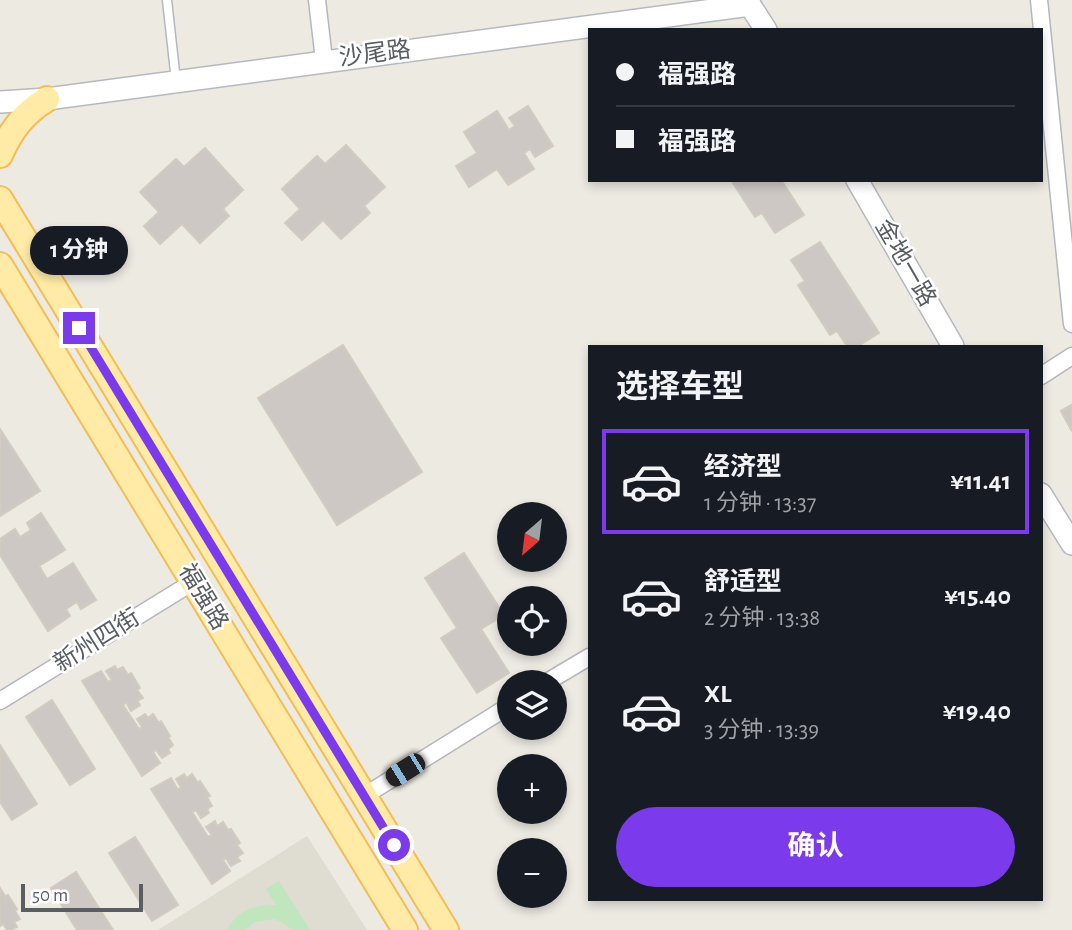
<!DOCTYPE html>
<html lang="zh">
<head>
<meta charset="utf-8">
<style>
  :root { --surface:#171b24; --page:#20242c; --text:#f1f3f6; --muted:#9ea1a6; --line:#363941; --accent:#7c3aed }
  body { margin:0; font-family:"Alegreya Sans","Noto Sans SC",sans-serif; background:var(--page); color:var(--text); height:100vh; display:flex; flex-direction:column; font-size:26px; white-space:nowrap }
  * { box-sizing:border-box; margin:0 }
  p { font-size:23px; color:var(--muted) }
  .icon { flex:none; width:38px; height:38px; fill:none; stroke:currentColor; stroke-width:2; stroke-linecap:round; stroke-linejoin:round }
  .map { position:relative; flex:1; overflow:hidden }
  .sheet { position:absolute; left:588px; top:345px; width:455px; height:556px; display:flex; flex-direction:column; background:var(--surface); border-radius:0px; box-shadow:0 4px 10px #0003 }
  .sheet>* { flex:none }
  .banner { position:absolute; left:588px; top:28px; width:455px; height:154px; border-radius:0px; box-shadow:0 4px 10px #0003; display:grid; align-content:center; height:154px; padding:0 28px; background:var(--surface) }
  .needle { width:46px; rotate:208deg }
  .buttons { position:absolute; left:497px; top:502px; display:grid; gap:14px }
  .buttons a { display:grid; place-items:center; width:70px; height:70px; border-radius:50%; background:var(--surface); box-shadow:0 4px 10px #0003; font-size:35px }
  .scale { position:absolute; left:21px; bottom:18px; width:122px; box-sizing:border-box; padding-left:7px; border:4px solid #5a5e63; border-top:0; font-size:19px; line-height:24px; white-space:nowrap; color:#5a5e63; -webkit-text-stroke:5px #fff; paint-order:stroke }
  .end { position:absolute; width:32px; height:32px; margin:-16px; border:9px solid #7c3aed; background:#fff; box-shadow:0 0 0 4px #fff }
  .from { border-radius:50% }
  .bubble { position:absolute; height:49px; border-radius:24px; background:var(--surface); box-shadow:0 4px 10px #0003; font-size:23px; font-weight:700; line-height:49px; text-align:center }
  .car { position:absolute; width:21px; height:42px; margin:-21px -10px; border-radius:9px; box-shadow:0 0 5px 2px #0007; background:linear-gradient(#222 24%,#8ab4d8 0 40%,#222 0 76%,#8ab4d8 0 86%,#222 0) }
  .banner b { display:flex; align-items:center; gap:24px; height:66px; font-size:26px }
  .banner b+b { border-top:2px solid var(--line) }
  .banner i { width:18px; height:18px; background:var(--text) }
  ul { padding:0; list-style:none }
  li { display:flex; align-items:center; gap:21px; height:105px; margin:0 14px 10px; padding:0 14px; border:4px solid transparent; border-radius:0px }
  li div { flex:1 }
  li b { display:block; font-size:26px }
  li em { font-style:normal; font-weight:700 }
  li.on { border-color:var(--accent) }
  li>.icon { width:63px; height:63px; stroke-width:1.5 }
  h2 { padding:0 28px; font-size:32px; line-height:84px }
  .action { display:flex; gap:14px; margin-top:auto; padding:14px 28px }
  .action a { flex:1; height:80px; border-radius:42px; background:var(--accent); color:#fff; font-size:28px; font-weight:700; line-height:80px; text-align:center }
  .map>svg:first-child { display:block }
</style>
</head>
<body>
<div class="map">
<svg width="1072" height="930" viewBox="0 0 1072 930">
  <rect width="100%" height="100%" fill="#edeae2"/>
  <polygon fill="#dfdcd2" points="307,836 367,930 158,930"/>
  <path fill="#c0e6bd" d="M279 881 310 930H292L282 922 273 919 255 922 245 930H227C237 910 255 905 276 905L266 889Z"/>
  <g fill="#cdc8c3" stroke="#d2cbc0" stroke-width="2">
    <polygon points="528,106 553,146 535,157 530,149 524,153 534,169 508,185 497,169 469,187 456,166 477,153 464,132 497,111 509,130 515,126 509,118"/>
    <polygon points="346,145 385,187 364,206 370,213 341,239 323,220 302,240 285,223 300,209 282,189 317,156 325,164"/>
    <polygon points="205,148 243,190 223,209 229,216 200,243 182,224 160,244 144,226 159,212 140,192 176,159 184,167"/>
    <polygon points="731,180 781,180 804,215 775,233 762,213 755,217"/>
    <polygon points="820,242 879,333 858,346 847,346 837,331 830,335 798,285 805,281 791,260"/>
    <polygon points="343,345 422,472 337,525 258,398"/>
    <polygon points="1072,405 1072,431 1061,411"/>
    <polygon points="1072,405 1072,431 1061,411"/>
    <polygon points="0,429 40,491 0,516"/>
    <polygon points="41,513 65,550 39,566 47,579 73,563 96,600 81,609 77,602 66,609 70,616 48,631 0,555 0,539 15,529 20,537 31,530 27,523"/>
    <polygon points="464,553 504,615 481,629 509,673 477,693 441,638 457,628 425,578"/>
    <polygon points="115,666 117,670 123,667 128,675 131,673 140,688 137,690 143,698 137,701 140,705 131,711 126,702 123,705 139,729 142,727 137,719 145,714 148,718 153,714 159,723 161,721 170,736 168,737 173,745 168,749 170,753 162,758 156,750 153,752 160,763 142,776 82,681 101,671 108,682 112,680 106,671"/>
    <polygon points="52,700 95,769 70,785 26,717"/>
    <polygon points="0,745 37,804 12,820 0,802"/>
    <polygon points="184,774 187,778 192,774 198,783 200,781 210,796 207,797 212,806 207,809 209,813 201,818 196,810 192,812 208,837 212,835 206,827 215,821 217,826 223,822 228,830 231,829 240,843 237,845 243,853 237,857 240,861 231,866 226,858 223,860 230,871 212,884 151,789 171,778 178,790 181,787 176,779"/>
    <polygon points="135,837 178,905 152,921 109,853"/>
    <polygon points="76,872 113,930 77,930 51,888"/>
    <polygon points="0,888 5,896 8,895 17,909 15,911 20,919 14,922 17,927 11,930 7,930 3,924 0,926"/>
  </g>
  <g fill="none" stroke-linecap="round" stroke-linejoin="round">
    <defs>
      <polyline id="lane" points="167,0 176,81"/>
      <g id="street">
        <polyline points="317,0 324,60"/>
        <polyline points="1039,0 1072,324"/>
        <polyline points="1041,376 1072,356"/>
        <polyline points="547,682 589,657"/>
        <polyline points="0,701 193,582"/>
        <polyline points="364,796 509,706"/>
      </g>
      <g id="secondary">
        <polyline points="750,5 766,30"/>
        <polyline points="0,102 47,99 750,5"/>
        <polyline points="857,180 953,346"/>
        <polyline points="1041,494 1072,544"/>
      </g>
      <g id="primary">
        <path d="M0 155C11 130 24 113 47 99"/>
        <polyline points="0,199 446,930"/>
        <polyline points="0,265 405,930"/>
      </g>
    </defs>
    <use href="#lane" stroke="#b4b8bc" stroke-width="11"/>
    <use href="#street" stroke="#b4b8bc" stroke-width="19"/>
    <use href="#secondary" stroke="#b5b9bf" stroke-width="24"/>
    <use href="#primary" stroke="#f3bd55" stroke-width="28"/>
    <use href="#lane" stroke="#fff" stroke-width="8"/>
    <use href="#street" stroke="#fff" stroke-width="16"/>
    <use href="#secondary" stroke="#fff" stroke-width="21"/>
    <use href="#primary" stroke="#ffeba5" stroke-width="24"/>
  </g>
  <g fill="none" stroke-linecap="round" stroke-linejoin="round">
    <polyline stroke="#7c3aed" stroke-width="9" points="79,328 394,845"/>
  </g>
  <g text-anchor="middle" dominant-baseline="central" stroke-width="5" stroke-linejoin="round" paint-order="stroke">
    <g font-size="24" fill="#5a5e63" stroke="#fff">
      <text transform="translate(375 54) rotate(-7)">沙尾路</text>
      <text transform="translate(905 263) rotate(60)">金地一路</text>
      <text transform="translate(203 597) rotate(59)">福强路</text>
      <text transform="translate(97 641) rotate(-32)">新州四街</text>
    </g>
  </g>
</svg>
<div class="buttons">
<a><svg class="needle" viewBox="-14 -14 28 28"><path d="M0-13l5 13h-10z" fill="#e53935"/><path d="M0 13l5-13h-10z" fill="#9ea1a6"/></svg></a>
<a><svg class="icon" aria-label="locate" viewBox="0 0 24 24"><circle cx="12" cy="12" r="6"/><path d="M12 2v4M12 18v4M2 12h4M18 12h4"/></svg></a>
<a><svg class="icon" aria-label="layers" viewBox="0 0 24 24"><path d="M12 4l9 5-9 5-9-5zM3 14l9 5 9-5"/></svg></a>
<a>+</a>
<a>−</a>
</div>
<div class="scale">50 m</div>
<i class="end from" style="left:394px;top:845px"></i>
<i class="end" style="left:79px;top:328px"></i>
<div class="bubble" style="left:30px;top:226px;width:98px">1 分钟</div>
<i class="car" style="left:405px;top:770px;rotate:238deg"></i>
<div class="banner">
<b><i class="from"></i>福强路</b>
<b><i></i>福强路</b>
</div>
<section class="sheet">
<h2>选择车型</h2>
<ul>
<li class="on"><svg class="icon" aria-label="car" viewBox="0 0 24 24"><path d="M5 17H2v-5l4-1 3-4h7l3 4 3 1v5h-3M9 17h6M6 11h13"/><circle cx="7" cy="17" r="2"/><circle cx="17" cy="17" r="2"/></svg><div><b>经济型</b><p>1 分钟 · 13:37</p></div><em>¥11.41</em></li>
<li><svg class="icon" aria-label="car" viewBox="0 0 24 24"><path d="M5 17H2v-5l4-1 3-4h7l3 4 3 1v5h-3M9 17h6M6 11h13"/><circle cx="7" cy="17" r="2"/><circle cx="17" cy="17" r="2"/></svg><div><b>舒适型</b><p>2 分钟 · 13:38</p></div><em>¥15.40</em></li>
<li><svg class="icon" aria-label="car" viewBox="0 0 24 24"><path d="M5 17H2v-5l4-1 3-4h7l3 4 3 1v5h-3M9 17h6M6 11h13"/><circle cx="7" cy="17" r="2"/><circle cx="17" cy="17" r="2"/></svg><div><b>XL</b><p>3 分钟 · 13:39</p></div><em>¥19.40</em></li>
</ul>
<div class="action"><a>确认</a></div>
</section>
</div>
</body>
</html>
